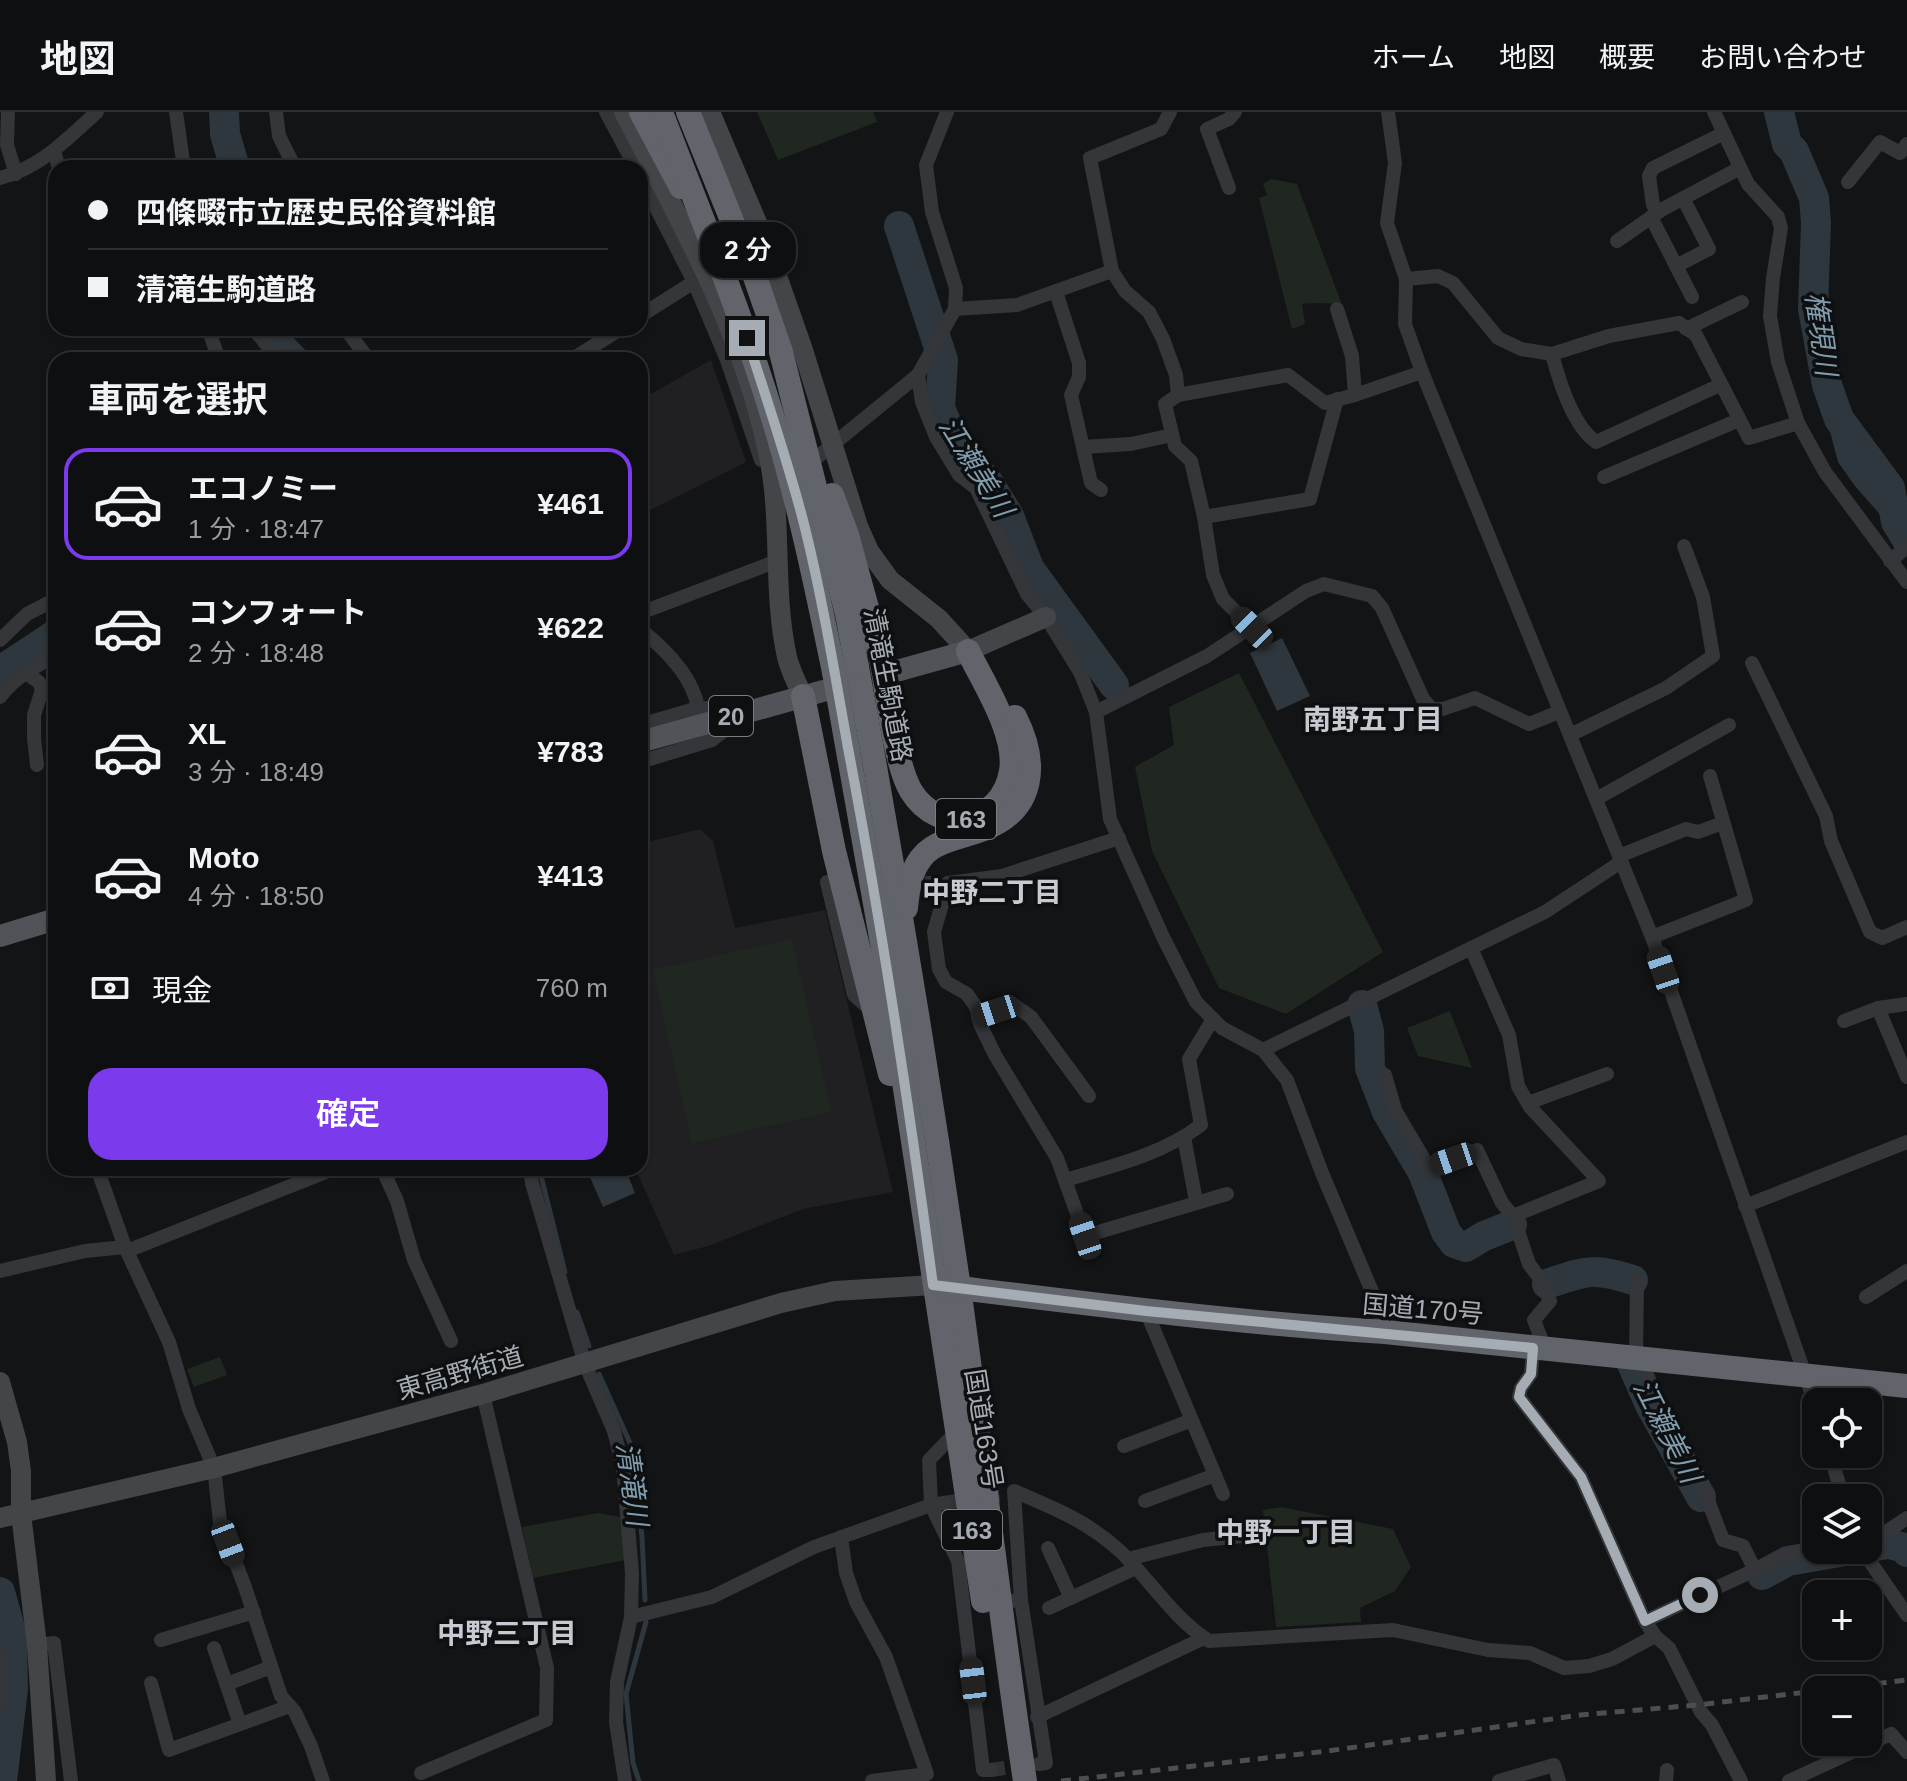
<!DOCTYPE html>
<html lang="ja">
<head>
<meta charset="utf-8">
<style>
  :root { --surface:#0e0f10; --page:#171819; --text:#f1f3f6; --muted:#9b9c9f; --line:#2e2f30; --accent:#7c3aed }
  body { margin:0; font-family:Arial,"Noto Sans JP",sans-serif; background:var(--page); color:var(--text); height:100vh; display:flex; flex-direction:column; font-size:30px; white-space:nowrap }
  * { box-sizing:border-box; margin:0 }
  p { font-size:26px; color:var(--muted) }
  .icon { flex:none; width:44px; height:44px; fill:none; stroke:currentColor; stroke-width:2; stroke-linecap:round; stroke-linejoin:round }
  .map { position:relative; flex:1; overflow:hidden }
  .details { position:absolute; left:48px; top:240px; width:600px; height:824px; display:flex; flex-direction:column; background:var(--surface); border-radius:24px; box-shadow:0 2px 6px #0004,0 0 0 2px var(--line) }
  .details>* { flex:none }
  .guide { position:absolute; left:48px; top:48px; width:600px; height:176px; border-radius:24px; box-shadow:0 2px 6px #0004,0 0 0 2px var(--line); display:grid; align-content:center; height:176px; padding:0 40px; background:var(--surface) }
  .tools { position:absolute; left:1802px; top:1276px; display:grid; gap:16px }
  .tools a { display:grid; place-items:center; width:80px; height:80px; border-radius:16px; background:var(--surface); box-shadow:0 2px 6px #0004,0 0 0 2px var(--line); font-size:40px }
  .end { position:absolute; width:36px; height:36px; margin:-18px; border:10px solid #a6acb4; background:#111; box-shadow:0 0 0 4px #111 }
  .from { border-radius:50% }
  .bubble { position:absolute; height:56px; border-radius:24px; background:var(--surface); box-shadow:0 2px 6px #0004,0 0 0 2px var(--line); font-size:26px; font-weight:600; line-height:56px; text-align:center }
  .car { position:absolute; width:24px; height:48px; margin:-24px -12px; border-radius:10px; box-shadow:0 0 6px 2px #0007; background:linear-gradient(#222 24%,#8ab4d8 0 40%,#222 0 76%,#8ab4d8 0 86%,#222 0) }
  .guide b { display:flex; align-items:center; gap:28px; height:76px; font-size:30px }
  .guide b+b { border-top:2px solid var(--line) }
  .guide i { width:20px; height:20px; background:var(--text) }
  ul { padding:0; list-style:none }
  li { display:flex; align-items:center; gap:24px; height:112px; margin:0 16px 12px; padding:0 24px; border:4px solid transparent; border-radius:24px }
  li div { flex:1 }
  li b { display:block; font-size:30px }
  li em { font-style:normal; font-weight:600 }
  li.active { border-color:var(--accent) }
  li>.icon { width:72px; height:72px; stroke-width:1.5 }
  h2 { padding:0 40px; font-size:36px; line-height:96px }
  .pay { display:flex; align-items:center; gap:20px; height:88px; padding:0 40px; font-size:30px }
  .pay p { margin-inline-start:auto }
  .button { display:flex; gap:16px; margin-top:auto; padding:16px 40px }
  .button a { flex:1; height:92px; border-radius:24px; background:var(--accent); color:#fff; font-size:32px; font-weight:600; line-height:92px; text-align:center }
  header { display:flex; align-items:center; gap:48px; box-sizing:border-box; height:112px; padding:0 40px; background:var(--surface); border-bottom:2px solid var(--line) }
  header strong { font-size:38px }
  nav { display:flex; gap:44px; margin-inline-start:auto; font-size:28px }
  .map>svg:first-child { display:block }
</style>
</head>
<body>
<header>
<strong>地図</strong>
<nav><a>ホーム</a><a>地図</a><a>概要</a><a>お問い合わせ</a></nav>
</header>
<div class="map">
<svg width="1907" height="1669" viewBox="0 0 1907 1669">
  <rect width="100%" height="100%" fill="#131415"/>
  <g fill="#202022">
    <polygon points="711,248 746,350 640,403 640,288"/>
    <polygon points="700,717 713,729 735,816 825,798 893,1080 803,1097 708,1134 674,1143 635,1056 640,1056 640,732"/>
  </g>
  <g fill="#202720">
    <polygon points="757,0 873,0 877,10 778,48"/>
    <path d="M1271 67 1297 72 1341 190C1330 193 1315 190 1302 192L1305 212 1292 217 1259 86 1267 83 1263 72Z"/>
    <polygon points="1239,561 1383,840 1286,902 1219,876 1152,739 1135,655 1174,633 1169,595"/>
    <polygon points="792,827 831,1000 692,1031 653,858"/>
    <polygon points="1450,899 1472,956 1418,944 1407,916"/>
    <polygon points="220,1245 227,1263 194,1275 187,1257"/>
    <polygon points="1281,1395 1393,1417 1411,1455 1395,1479 1360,1496 1361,1510 1276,1515 1263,1398"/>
    <polygon points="598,1401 620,1405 626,1448 533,1466 522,1415"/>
  </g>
  <g fill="#2e373d">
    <polygon points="1842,302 1897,382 1898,401 1885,408 1855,374 1838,350 1828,312"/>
    <polygon points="1282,526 1310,584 1277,599 1250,541"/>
    <polygon points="586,1056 625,1056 635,1081 603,1095"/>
  </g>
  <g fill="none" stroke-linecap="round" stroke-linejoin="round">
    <g stroke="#2e373d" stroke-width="5">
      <polyline points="539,1056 565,1160"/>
      <polyline points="577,1200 589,1234"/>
      <polyline points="599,1262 630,1331 642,1424 645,1488"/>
      <polyline points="639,1669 633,1651 626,1582 646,1510"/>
    </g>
    <g stroke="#2e373d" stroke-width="30">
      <polyline points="224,0 225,22 235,56"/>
      <polyline points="1779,0 1787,32 1794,39 1814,86 1816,111 1813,197 1827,273 1839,307 1890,376 1896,410 1907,428"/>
      <polyline points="899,114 943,248 940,296 954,329 988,370 1009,404 1029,456 1114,573"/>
      <polyline points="263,216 294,248"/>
      <polyline points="0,559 56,522"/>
      <polyline points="1362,893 1369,919 1370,956 1387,1000 1423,1061 1446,1120 1454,1131 1466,1135 1484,1124 1512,1113"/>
      <path d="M1547 1172C1586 1159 1593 1155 1633 1168"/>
      <polyline points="1632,1252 1650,1293 1701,1385"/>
      <polyline points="1868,1435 1889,1432 1905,1436 1907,1440"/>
      <polyline points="1762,1463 1788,1449 1851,1438"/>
      <polyline points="0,1480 12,1523 13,1577 2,1669"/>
    </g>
    <g stroke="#303235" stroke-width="14" stroke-dasharray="14 7" stroke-linecap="butt">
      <polyline points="904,771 948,771"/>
      <polyline points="944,1391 1001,1382"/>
      <polyline points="991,1658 1026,1653"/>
    </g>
    <g stroke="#35363a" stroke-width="14">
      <polyline points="8,0 7,33 16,62"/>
      <polyline points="176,0 184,56"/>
      <polyline points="276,0 279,24 295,56"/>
      <polyline points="606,0 636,56"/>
      <polyline points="1170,0 1161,17 1090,46 1112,159 1125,179 1149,200 1163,227 1176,263 1178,283 1165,292 1175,334 1191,349 1204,405 1213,463 1223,487 1252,516"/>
      <polyline points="1388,0 1395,51 1387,111 1406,167 1405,212 1422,260 1652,825 1816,1294"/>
      <polyline points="1714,0 1748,72 1778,105 1781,116 1773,166 1770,204 1778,250 1798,311 1825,360 1907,470"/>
      <polyline points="54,39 59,56"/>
      <polyline points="640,64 694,170 727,248 761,348"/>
      <path d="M0 66C40 56 67 27 97 0"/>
      <polyline points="1848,70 1880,30 1900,41 1907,32"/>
      <polyline points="1229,76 1207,17 1229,7 1235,0"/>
      <polyline points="1653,93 1649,64 1653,56 1724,21"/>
      <polyline points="1651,105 1692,185"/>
      <polyline points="1617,129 1663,97 1740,56"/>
      <polyline points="1676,154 1709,137 1683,86"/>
      <polyline points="1406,167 1438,164 1453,171 1498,226 1521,237 1552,242 1609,224 1679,211 1696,223 1749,326 1798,311"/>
      <polyline points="1056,180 1079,251 1079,265 1071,283 1091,371 1101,378"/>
      <polyline points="955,197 1017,193 1112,159"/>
      <polyline points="1337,197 1352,244 1355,283"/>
      <polyline points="640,204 694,170"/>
      <polyline points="208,216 219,248"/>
      <polyline points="254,216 278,248"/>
      <polyline points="345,216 369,248"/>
      <polyline points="1686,217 1742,190"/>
      <path d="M1552 242C1559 269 1573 314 1596 330L1720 273"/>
      <polyline points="571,248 622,216"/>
      <polyline points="918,263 922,290 936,325 959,363 976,376 1027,482 1046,505 1080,560 1096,600 1110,707 1163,825 1196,890 1222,916 1263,938 1287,968 1322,1061 1376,1189 1385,1220"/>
      <polyline points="1178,283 1288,263 1325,291 1355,283 1422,260"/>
      <polyline points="1083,335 1131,332 1172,323"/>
      <polyline points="804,356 918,263 955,197 956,176 932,100 926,53 947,0"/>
      <polyline points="1604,365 1739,308"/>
      <polyline points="1204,405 1310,387 1337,287"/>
      <polyline points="1890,449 1907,435"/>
      <polyline points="640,503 643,500 777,449"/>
      <path d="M640 517C664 536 693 565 698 596"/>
      <polyline points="0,528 27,502 56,487"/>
      <polyline points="1752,551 1826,704 1831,729 1870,820 1882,826 1907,815"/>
      <polyline points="24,560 39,570 42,578 34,603 34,626 37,653"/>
      <path d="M0 585C16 564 34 556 56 543"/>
      <polyline points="1096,600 1207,544 1306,479 1324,472 1372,484 1382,496 1423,587 1432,597 1443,597 1475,586 1529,612 1559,600"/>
      <polyline points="640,613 698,596 736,597"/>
      <polyline points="1570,623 1666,576 1713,544 1703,485 1684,434"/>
      <polyline points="640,650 712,628 739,607"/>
      <polyline points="1596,687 1729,613"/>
      <polyline points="1119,726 1002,764 948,771 934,820 939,857 946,870 967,882 976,895 980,912 995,943 1057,1046 1085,1124 1227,1082"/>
      <polyline points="1619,744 1686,717 1698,720 1723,711"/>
      <polyline points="827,770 854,883 872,899"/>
      <polyline points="1652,825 1746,788 1710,664"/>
      <polyline points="1471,836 1509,923 1518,974 1530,995 1599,1069 1513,1104"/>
      <polyline points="1878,896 1907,965"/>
      <polyline points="978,905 1014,893 1031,905 1089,984"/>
      <polyline points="1844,909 1878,896 1907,892"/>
      <polyline points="1263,938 1545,800 1621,750"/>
      <polyline points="1385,963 1396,1001 1428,1055 1477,1038 1502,1091 1513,1104 1529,1152 1541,1168 1550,1189 1534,1208 1545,1237"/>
      <polyline points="1528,991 1607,962"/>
      <polyline points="1184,1025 1196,1089"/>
      <polyline points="382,1056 397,1089 414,1148 451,1229"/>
      <polyline points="530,1056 532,1071 585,1252 614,1319 623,1355 632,1461 631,1505 617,1570 616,1610 625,1669"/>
      <path d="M1065 1068C1113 1054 1161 1043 1201 1013L1189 947 1213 907"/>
      <polyline points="1745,1094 1907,1030"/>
      <polyline points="125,1135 169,1230 189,1297 214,1356 220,1410 245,1475 281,1584 295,1600 311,1634 323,1669"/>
      <polyline points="127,1139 336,1056"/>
      <polyline points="0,1159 85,1139 125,1135 97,1056"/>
      <polyline points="1866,1185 1907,1159"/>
      <polyline points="1146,1199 1223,1382"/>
      <polyline points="1533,1236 1531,1262 1521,1276 1519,1285 1581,1365 1645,1509"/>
      <polyline points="1636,1246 1637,1169"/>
      <polyline points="1641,1247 1657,1288 1701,1370 1723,1428 1743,1434 1755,1458"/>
      <polyline points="1124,1334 1192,1308"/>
      <polyline points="1830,1342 1843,1386"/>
      <polyline points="1145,1389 1215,1363"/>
      <polyline points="944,1391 931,1393 958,1449 983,1658 991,1658"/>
      <polyline points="841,1425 846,1461 856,1490 886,1545 927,1662 872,1669"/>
      <polyline points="1868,1427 1877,1426 1907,1406"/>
      <polyline points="1048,1436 1071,1486"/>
      <polyline points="1862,1438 1907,1503"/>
      <polyline points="1128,1447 1203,1428 1263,1422"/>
      <polyline points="1021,1488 1046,1651 1039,1652"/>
      <path d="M999 1490 1021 1488 1014 1379C1054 1396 1089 1410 1121 1440 1151 1469 1174 1507 1209 1529L1393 1518 1488 1538 1530 1541 1564 1556 1589 1554 1612 1547 1655 1524 1645 1509 1785 1444 1816 1437"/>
      <polyline points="1049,1496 1136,1456"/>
      <polyline points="631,1505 712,1485 814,1435 931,1393 929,1348 957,1319"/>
      <polyline points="1655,1524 1669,1536 1701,1600 1712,1613 1741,1669"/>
      <polyline points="161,1528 254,1500"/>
      <polyline points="37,1533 54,1531 71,1669"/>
      <polyline points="214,1536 240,1612"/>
      <polyline points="0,1543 0,1592"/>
      <polyline points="151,1571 169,1638 290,1594"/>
      <polyline points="227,1572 271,1555"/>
      <polyline points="1037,1605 1204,1526"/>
      <polyline points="421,1661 546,1608 547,1556 483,1282"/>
      <polyline points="1499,1669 1554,1653 1559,1669"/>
      <polyline points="1666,1669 1667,1658"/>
      <polyline points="1789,1669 1891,1622 1907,1640"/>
    </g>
    <g stroke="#434549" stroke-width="20">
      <path d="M624 0C680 108 743 219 768 340 783 407 772 477 787 545 790 558 797 572 803 584"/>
      <polyline points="710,0 764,127 802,235 858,414 869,439 890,468 939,507 968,539 1046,505"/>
      <polyline points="0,1270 17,1330 21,1359 21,1402 37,1533 46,1669"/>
      <polyline points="0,1406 214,1356 483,1282 781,1191 835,1179 933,1173"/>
    </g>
    <g stroke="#515358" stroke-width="22">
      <polyline points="893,560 968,539"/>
      <polyline points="640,630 823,579"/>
      <polyline points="0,824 56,807"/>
    </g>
    <g stroke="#61646a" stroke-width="24">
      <polyline points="641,0 681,75"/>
      <path d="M881 547C887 581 895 652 911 679 939 725 1002 713 1011 659 1017 622 984 572 968 539"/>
      <path d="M857 555C895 761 929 969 959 1176 982 1340 1000 1505 1025 1669"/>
      <polyline points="834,560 888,865 983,1489"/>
      <polyline points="803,584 834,739 890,962"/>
      <path d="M906 796C908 774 912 749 932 736 947 726 967 724 984 717 1036 697 1038 650 1015 605"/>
      <path d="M943 1174C1090 1192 1237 1211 1385 1220L1907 1274"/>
    </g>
    <g stroke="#4c4e52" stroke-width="5" stroke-dasharray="10 8" stroke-linecap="butt">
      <polyline points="1823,1578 1907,1568"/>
      <polyline points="1061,1669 1328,1639 1580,1603 1697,1593 1816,1579"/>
    </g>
    <g stroke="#61646a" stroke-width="24">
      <path d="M661 0C701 105 744 208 776 316 800 396 817 478 834 560"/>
      <polyline points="688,0 755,165 781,240 847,502 857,555"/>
      <polyline points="832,383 847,423 881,547"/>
    </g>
  </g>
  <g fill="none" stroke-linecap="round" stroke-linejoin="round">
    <path stroke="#a6acb4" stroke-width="10" d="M747 226C767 289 789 352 805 416 823 489 835 563 848 636 882 814 909 993 933 1173L1146 1199 1533 1236 1531 1262 1521 1276 1519 1285 1581 1365 1645 1509 1700 1483"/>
  </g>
  <g text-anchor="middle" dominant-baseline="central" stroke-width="7" stroke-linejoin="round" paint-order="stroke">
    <g fill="#0e0f10" stroke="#787d83" stroke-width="2">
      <rect x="709" y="584" width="44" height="40" rx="6"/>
      <rect x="936" y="687" width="60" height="40" rx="6"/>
      <rect x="942" y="1398" width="60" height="40" rx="6"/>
    </g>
    <g font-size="24" font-weight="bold" fill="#a6acb4">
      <text x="731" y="604">20</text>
      <text x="966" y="707">163</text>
      <text x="972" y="1418">163</text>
    </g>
    <g font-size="26" fill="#a6acb4" stroke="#0e0f10">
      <text transform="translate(888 573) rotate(79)">清滝生駒道路</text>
      <text transform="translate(1423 1197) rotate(5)">国道170号</text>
      <text transform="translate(460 1261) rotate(-16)">東高野街道</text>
      <text transform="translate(984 1317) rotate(81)">国道163号</text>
    </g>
    <g font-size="28" font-style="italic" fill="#809cad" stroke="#0e0f10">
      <text transform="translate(1821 222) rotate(82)">権現川</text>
      <text transform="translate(976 355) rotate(58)">江瀬美川</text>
      <text transform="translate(1667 1319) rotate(63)">江瀬美川</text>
      <text transform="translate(632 1372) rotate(82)">清滝川</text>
    </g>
    <g font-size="28" font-weight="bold" fill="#c7cad1" stroke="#0e0f10">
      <text x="1373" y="607">南野五丁目</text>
      <text x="992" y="780">中野二丁目</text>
      <text x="1286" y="1420">中野一丁目</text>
      <text x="507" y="1521">中野三丁目</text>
    </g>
  </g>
</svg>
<div class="tools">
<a><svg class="icon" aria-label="locate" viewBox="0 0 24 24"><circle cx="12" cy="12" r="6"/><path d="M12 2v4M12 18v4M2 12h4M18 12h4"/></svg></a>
<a><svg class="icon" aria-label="layers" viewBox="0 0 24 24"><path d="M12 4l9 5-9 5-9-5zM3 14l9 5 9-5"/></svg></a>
<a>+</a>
<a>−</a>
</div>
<i class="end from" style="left:1700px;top:1483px"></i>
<i class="end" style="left:747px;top:226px"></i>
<div class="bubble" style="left:700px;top:110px;width:96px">2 分</div>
<i class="car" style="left:1252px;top:516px;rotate:315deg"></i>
<i class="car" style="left:1663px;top:858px;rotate:341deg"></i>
<i class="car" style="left:996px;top:899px;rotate:252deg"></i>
<i class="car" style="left:1453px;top:1047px;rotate:251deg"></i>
<i class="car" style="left:1085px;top:1124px;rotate:341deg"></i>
<i class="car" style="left:228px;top:1431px;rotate:159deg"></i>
<i class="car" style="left:973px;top:1569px;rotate:353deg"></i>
<div class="guide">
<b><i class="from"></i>四條畷市立歴史民俗資料館</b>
<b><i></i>清滝生駒道路</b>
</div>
<section class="details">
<h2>車両を選択</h2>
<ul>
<li class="active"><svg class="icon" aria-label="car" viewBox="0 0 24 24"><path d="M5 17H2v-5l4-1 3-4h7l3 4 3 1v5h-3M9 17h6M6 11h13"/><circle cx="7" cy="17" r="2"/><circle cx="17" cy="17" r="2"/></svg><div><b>エコノミー</b><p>1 分 · 18:47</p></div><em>¥461</em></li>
<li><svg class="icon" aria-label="car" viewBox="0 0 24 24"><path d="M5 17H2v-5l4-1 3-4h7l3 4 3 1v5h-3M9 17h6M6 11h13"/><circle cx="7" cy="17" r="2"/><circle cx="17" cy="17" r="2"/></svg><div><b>コンフォート</b><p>2 分 · 18:48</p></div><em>¥622</em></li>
<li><svg class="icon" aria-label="car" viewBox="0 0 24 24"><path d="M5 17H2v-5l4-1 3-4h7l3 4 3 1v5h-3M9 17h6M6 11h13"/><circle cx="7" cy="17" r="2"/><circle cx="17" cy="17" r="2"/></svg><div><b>XL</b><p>3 分 · 18:49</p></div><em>¥783</em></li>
<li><svg class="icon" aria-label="car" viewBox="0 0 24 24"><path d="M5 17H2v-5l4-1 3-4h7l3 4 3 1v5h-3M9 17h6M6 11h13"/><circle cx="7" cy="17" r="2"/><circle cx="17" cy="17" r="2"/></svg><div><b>Moto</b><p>4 分 · 18:50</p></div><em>¥413</em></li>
</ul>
<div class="pay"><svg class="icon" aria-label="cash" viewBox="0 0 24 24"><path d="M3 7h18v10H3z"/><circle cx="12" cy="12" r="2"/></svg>現金<p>760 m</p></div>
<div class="button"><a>確定</a></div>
</section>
</div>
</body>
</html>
